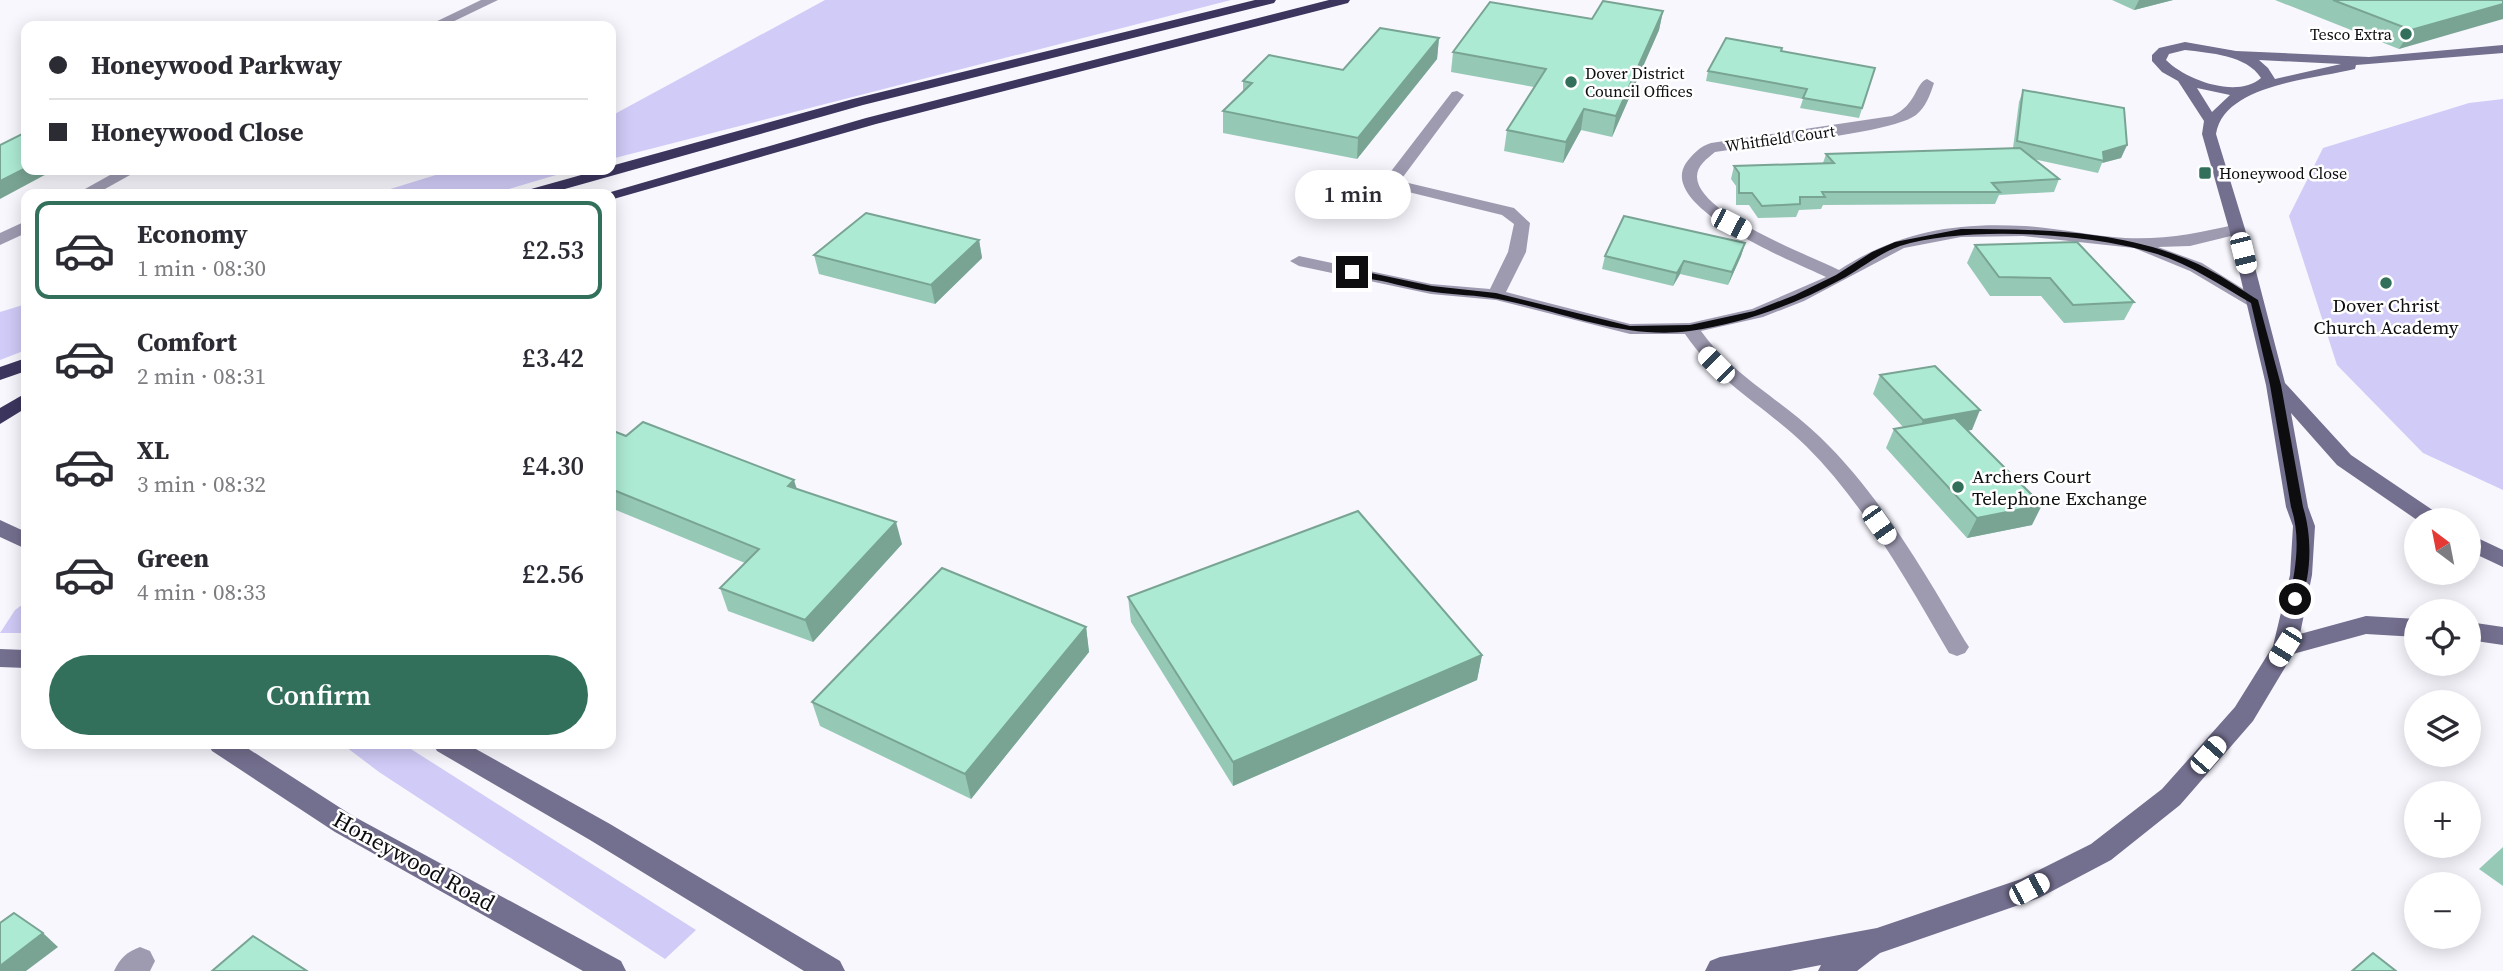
<!DOCTYPE html>
<html lang="en">
<head>
<meta charset="utf-8">
<style>
  :root { --surface:#fff; --page:#f2f2f3; --text:#2b2b33; --muted:#7c7c81; --line:#e1e1e2; --accent:#33705c }
  body { margin:0; font-family:"Source Serif 4",serif; background:var(--page); color:var(--text); height:100vh; display:flex; flex-direction:column; font-size:26px; white-space:nowrap }
  * { box-sizing:border-box; margin:0 }
  p { font-size:23px; color:var(--muted) }
  .icon { flex:none; width:38px; height:38px; fill:none; stroke:currentColor; stroke-width:2; stroke-linecap:round; stroke-linejoin:round }
  .map { position:relative; flex:1; overflow:hidden }
  .side { position:absolute; left:21px; top:189px; width:595px; height:560px; display:flex; flex-direction:column; background:var(--surface); border-radius:14px; box-shadow:0 4px 18px #0003 }
  .side>* { flex:none }
  .hud { position:absolute; left:21px; top:21px; width:595px; height:154px; border-radius:14px; box-shadow:0 4px 18px #0003; display:grid; align-content:center; height:154px; padding:0 28px; background:var(--surface) }
  .needle { width:46px; rotate:328deg }
  .tools { position:absolute; left:2404px; top:508px; display:grid; gap:14px }
  .tools a { display:grid; place-items:center; width:77px; height:77px; border-radius:50%; background:var(--surface); box-shadow:0 4px 18px #0003; font-size:35px }
  .end { position:absolute; width:32px; height:32px; margin:-16px; border:9px solid #0d0d10; background:#fff; box-shadow:0 0 0 4px #fff }
  .from { border-radius:50% }
  .bubble { position:absolute; height:49px; border-radius:24px; background:var(--surface); box-shadow:0 4px 18px #0003; font-size:23px; font-weight:600; line-height:49px; text-align:center }
  .car { position:absolute; width:21px; height:42px; margin:-21px -10px; border-radius:9px; box-shadow:0 0 5px 2px #0007; background:linear-gradient(#fff 24%,#345 0 40%,#fff 0 76%,#345 0 86%,#fff 0) }
  .hud b { display:flex; align-items:center; gap:24px; height:66px; font-size:26px }
  .hud b+b { border-top:2px solid var(--line) }
  .hud i { width:18px; height:18px; background:var(--text) }
  ul { padding:12px 0 0; list-style:none }
  li { display:flex; align-items:center; gap:21px; height:98px; margin:0 14px 10px; padding:0 14px; border:4px solid transparent; border-radius:14px }
  li div { flex:1 }
  li b { display:block; font-size:26px }
  li em { font-style:normal; font-weight:600 }
  li.active { border-color:var(--accent) }
  li>.icon { width:63px; height:63px; stroke-width:1.5 }
  .primary-button { display:flex; gap:14px; margin-top:auto; padding:14px 28px }
  .primary-button a { flex:1; height:80px; border-radius:42px; background:var(--accent); color:#fff; font-size:28px; font-weight:600; line-height:80px; text-align:center }
  .map>svg:first-child { display:block }
</style>
</head>
<body>
<div class="map">
<svg width="2503" height="971" viewBox="0 0 2503 971">
  <rect width="100%" height="100%" fill="#f8f7fe"/>
  <g fill="#d0cbf7">
    <polygon points="825,0 1231,0 611,159 611,116"/>
    <polygon points="2503,99 2503,490 2423,453 2337,365 2289,216 2323,148 2469,103"/>
    <polygon points="452,170 573,170 492,194 374,194"/>
    <polygon points="26,304 26,350 0,360 0,312"/>
    <polygon points="26,602 26,633 0,633 15,610"/>
    <polygon points="342,744 403,744 696,930 665,959 379,772"/>
  </g>
  <g fill="none" stroke-linecap="round" stroke-linejoin="round">
    <g fill="#9e9bb1" fill-rule="evenodd">
      <polygon points="481,0 498,0 444,26 427,26"/>
      <path d="M1927 79 1934 83C1930 95 1926 107 1916 115 1891 134 1754 146 1715 152 1707 159 1697 165 1697 177 1698 214 1809 255 1839 270 1898 232 1954 222 2024 226 2058 228 2091 236 2125 238 2164 240 2200 233 2237 224L2245 229 2243 233 2190 246 2158 247 2202 263 2264 302 2255 307 2249 306 2190 271 2134 248 2023 236 1961 237 1904 248 1804 301 1763 317 1701 331C1733 376 1781 399 1820 437 1880 495 1923 570 1965 641L1969 647 1965 653 1957 656 1949 653C1907 581 1865 505 1806 446 1765 406 1718 383 1685 334H1630L1496 300 1431 294 1299 266 1290 261 1299 256 1431 284 1490 289 1508 252 1514 224 1502 215 1384 186 1382 183 1452 92 1457 91 1464 95 1400 181 1514 208 1530 223 1526 252 1506 292 1630 324 1690 323 1752 309 1826 277C1797 263 1656 208 1686 163 1692 155 1700 146 1711 143L1892 116C1917 105 1915 83 1927 79Z"/>
      <polygon points="119,170 139,170 96,194 76,194"/>
      <polygon points="26,221 26,233 0,245 0,233"/>
      <path d="M140 947 150 951 155 961 150 971H114C120 958 127 952 140 947Z"/>
    </g>
    <g fill="#736f8e" fill-rule="evenodd">
      <path d="M2185 42 2236 51 2369 57 2503 45V53L2356 65 2355 69C2315 79 2224 84 2216 134L2245 229 2285 383 2351 455 2440 515 2443 520H2417L2337 465 2291 413 2308 507 2315 526 2312 575 2300 634 2366 616 2417 619V637L2366 634 2293 654 2253 721 2180 805 2111 860 2039 898 1880 953 1857 971H1818L1821 965 1790 971H1705L1710 961 1720 957 1877 928 2021 879 2091 844 2162 789 2235 707 2273 646 2290 575 2293 526 2286 507 2266 385 2229 229 2202 134 2204 121 2178 81 2162 72 2152 61V55L2159 48ZM2185 50C2209 53 2247 55 2261 78 2237 99 2186 80 2166 60L2169 54ZM2259 60 2341 64 2275 79 2268 68ZM2197 88 2230 95 2212 112Z"/>
      <polygon points="0,520 26,532 26,549 0,537"/>
      <polygon points="2469,534 2503,550 2503,567 2469,551"/>
      <polygon points="2469,622 2503,627 2503,645 2469,640"/>
      <polygon points="0,649 26,650 26,668 0,667"/>
      <polygon points="208,744 241,744 353,816 621,961 626,971 583,971 335,832 212,751"/>
      <polygon points="433,744 467,744 610,824 840,961 845,971 804,971 590,840 437,751"/>
    </g>
    <g fill="#3c355e" fill-rule="evenodd">
      <polygon points="1255,0 1276,0 1274,3 863,105 547,194 522,194 524,191 599,170 611,170 611,166 853,99"/>
      <polygon points="1329,0 1350,0 1348,3 876,124 617,198 611,200 611,194 604,194 866,118"/>
      <polygon points="26,358 26,371 0,380 0,367"/>
      <polygon points="26,393 26,408 0,424 0,408"/>
    </g>
  </g>
  <g fill="#95c9b5">
    <polygon points="2112,0 2173,0 2134,10"/>
    <polygon points="2275,0 2503,0 2399,49"/>
    <polygon points="1663,11 1659,30 1612,137 1581,130 1563,163 1504,151 1507,130 1534,87 1451,72 1453,52 1592,19"/>
    <polygon points="1439,38 1437,59 1357,159 1223,133 1223,111 1243,91 1243,81 1343,70"/>
    <polygon points="1781,51 1875,68 1859,118 1800,108 1803,99 1706,81 1708,71"/>
    <polygon points="2023,90 2127,145 2121,158 2102,163 2098,173 2033,159 2059,179 2054,192 1999,195 1995,204 1823,205 1821,209 1799,210 1796,217 1758,218 1749,205 1736,205 1736,186 1731,179 1734,166 1823,163 1826,154 2013,148 2019,102"/>
    <polygon points="979,240 982,258 935,304 819,274 814,255"/>
    <polygon points="1745,243 1741,256 1728,285 1680,274 1673,286 1602,269 1605,256"/>
    <polygon points="1975,245 2134,302 2124,320 2064,323 2041,296 1990,296 1967,263"/>
    <polygon points="1880,375 1972,430 1968,430 2032,525 1967,538 1886,448 1894,429 1903,427 1873,394"/>
    <polygon points="611,430 626,436 797,489 902,544 813,642 728,611 720,588 745,563 611,508"/>
    <polygon points="1128,597 1482,655 1477,680 1233,786 1131,622"/>
    <polygon points="1086,627 1089,652 971,799 820,726 812,702"/>
    <polygon points="2503,847 2503,886 2479,869"/>
  </g>
  <g fill="#79a494">
    <polygon points="2139,0 2173,0 2134,10"/>
    <polygon points="2503,4 2503,19 2399,49 2411,30"/>
    <polygon points="1663,11 1659,30 1612,137 1616,116"/>
    <polygon points="1439,38 1437,59 1357,159 1358,138"/>
    <polygon points="1584,109 1581,130 1563,163 1566,142"/>
    <polygon points="2127,145 2121,158 2102,163 2104,161 2103,152"/>
    <polygon points="26,168 26,170 54,170 0,199 0,181"/>
    <polygon points="979,240 982,258 935,304 931,285"/>
    <polygon points="1745,243 1741,256 1728,285 1732,272"/>
    <polygon points="1684,261 1680,274 1673,286 1677,273"/>
    <polygon points="1980,410 1972,430 1915,439 1923,420"/>
    <polygon points="794,480 801,502 788,486"/>
    <polygon points="2042,505 2032,525 1967,538 1977,518"/>
    <polygon points="896,522 902,544 813,642 805,620"/>
    <polygon points="1086,627 1089,652 971,799 965,774"/>
    <polygon points="1482,655 1477,680 1233,786 1233,762"/>
    <polygon points="43,933 58,947 26,971 0,971 0,966"/>
  </g>
  <g fill="#adead3" stroke="#79a494" stroke-width="2">
    <polygon points="2333,0 2503,0 2503,4 2411,30"/>
    <polygon points="1603,1 1663,11 1616,116 1584,109 1566,142 1507,130 1546,69 1453,52 1490,2 1592,19"/>
    <polygon points="1380,28 1439,38 1358,138 1223,111 1252,83 1243,81 1269,55 1343,70"/>
    <polygon points="1726,38 1782,48 1781,51 1875,68 1862,108 1803,98 1807,89 1708,71"/>
    <polygon points="2023,90 2124,108 2127,145 2103,152 2104,161 2017,141"/>
    <polygon points="26,132 26,168 0,181 0,145"/>
    <polygon points="2020,148 2059,179 1992,183 2000,192 1822,192 1825,197 1800,197 1800,204 1762,206 1752,193 1739,193 1739,173 1734,166 1834,163 1826,154"/>
    <polygon points="866,213 979,240 931,285 814,255"/>
    <polygon points="1624,216 1745,243 1732,272 1684,261 1677,273 1605,256"/>
    <polygon points="2077,242 2134,302 2073,305 2050,278 1999,277 1975,245"/>
    <polygon points="1935,366 1980,410 1923,420 1880,375"/>
    <polygon points="1955,418 2042,505 1977,518 1894,429"/>
    <polygon points="643,422 794,480 788,486 896,522 805,620 720,588 759,549 611,489 611,430 626,436"/>
    <polygon points="1358,511 1482,655 1233,762 1128,597"/>
    <polygon points="942,568 1086,627 965,774 812,702"/>
    <polygon points="14,913 43,933 0,966 0,923"/>
    <polygon points="253,936 307,971 212,971"/>
    <polygon points="2373,953 2396,971 2352,971"/>
  </g>
  <path fill="#0d0d10" d="M1961 229C2040 229 2125 230 2198 264 2219 274 2239 288 2258 300L2281 385 2303 507C2312 535 2312 575 2300 602L2295 604 2289 599C2296 569 2301 537 2291 507L2270 385 2251 303C2220 285 2191 265 2157 254 2092 233 1965 225 1900 246 1877 254 1860 270 1840 280 1794 305 1742 324 1690 331 1624 340 1562 311 1498 299 1477 295 1455 295 1434 292 1417 290 1400 285 1382 281 1371 279 1356 278 1347 272L1352 269 1432 286 1496 293 1630 326 1690 325 1754 311 1795 295 1836 275 1872 252 1895 242Z"/>
  <g fill="#33705c" stroke="#fff" stroke-width="2.5">
    <circle cx="2406" cy="34" r="7"/>
    <circle cx="1571" cy="82" r="7"/>
    <rect x="2198" y="166" width="14" height="14" rx="3.5"/>
    <circle cx="2386" cy="283" r="7"/>
    <circle cx="1958" cy="487" r="7"/>
  </g>
  <g text-anchor="middle" dominant-baseline="central" stroke-width="5" stroke-linejoin="round" paint-order="stroke">
    <g font-size="16" fill="#0d0d10" stroke="#fff" text-anchor="start">
      <text x="2392" y="34" text-anchor="end">Tesco Extra</text>
      <text x="1585" y="73">Dover District<tspan x="1585" dy="18">Council Offices</tspan></text>
      <text x="2219" y="173">Honeywood Close</text>
    </g>
    <g font-size="16" fill="#0d0d10" stroke="#fff">
      <text transform="translate(1780 138) rotate(-8)">Whitfield Court</text>
    </g>
    <g font-size="19" fill="#0d0d10" stroke="#fff">
      <text x="2386" y="305">Dover Christ<tspan x="2386" dy="22">Church Academy</tspan></text>
      <text x="1972" y="476" text-anchor="start">Archers Court<tspan x="1972" dy="22">Telephone Exchange</tspan></text>
    </g>
    <g font-size="23" fill="#0d0d10" stroke="#fff">
      <text transform="translate(414 861) rotate(29)">Honeywood Road</text>
    </g>
  </g>
</svg>
<div class="tools">
<a><svg class="needle" viewBox="-14 -14 28 28"><path d="M0-13l5 13h-10z" fill="#e53935"/><path d="M0 13l5-13h-10z" fill="#7c7c81"/></svg></a>
<a><svg class="icon" aria-label="locate" viewBox="0 0 24 24"><circle cx="12" cy="12" r="6"/><path d="M12 2v4M12 18v4M2 12h4M18 12h4"/></svg></a>
<a><svg class="icon" aria-label="layers" viewBox="0 0 24 24"><path d="M12 4l9 5-9 5-9-5zM3 14l9 5 9-5"/></svg></a>
<a>+</a>
<a>−</a>
</div>
<i class="end from" style="left:2295px;top:599px"></i>
<i class="end" style="left:1352px;top:272px"></i>
<div class="bubble" style="left:1295px;top:170px;width:116px">1 min</div>
<i class="car" style="left:1731px;top:224px;rotate:117deg"></i>
<i class="car" style="left:2243px;top:253px;rotate:166deg"></i>
<i class="car" style="left:1716px;top:365px;rotate:315deg"></i>
<i class="car" style="left:1879px;top:525px;rotate:145deg"></i>
<i class="car" style="left:2285px;top:647px;rotate:212deg"></i>
<i class="car" style="left:2208px;top:755px;rotate:41deg"></i>
<i class="car" style="left:2029px;top:889px;rotate:62deg"></i>
<div class="hud">
<b><i class="from"></i>Honeywood Parkway</b>
<b><i></i>Honeywood Close</b>
</div>
<section class="side">
<ul>
<li class="active"><svg class="icon" aria-label="car" viewBox="0 0 24 24"><path d="M5 17H2v-5l4-1 3-4h7l3 4 3 1v5h-3M9 17h6M6 11h13"/><circle cx="7" cy="17" r="2"/><circle cx="17" cy="17" r="2"/></svg><div><b>Economy</b><p>1 min · 08:30</p></div><em>£2.53</em></li>
<li><svg class="icon" aria-label="car" viewBox="0 0 24 24"><path d="M5 17H2v-5l4-1 3-4h7l3 4 3 1v5h-3M9 17h6M6 11h13"/><circle cx="7" cy="17" r="2"/><circle cx="17" cy="17" r="2"/></svg><div><b>Comfort</b><p>2 min · 08:31</p></div><em>£3.42</em></li>
<li><svg class="icon" aria-label="car" viewBox="0 0 24 24"><path d="M5 17H2v-5l4-1 3-4h7l3 4 3 1v5h-3M9 17h6M6 11h13"/><circle cx="7" cy="17" r="2"/><circle cx="17" cy="17" r="2"/></svg><div><b>XL</b><p>3 min · 08:32</p></div><em>£4.30</em></li>
<li><svg class="icon" aria-label="car" viewBox="0 0 24 24"><path d="M5 17H2v-5l4-1 3-4h7l3 4 3 1v5h-3M9 17h6M6 11h13"/><circle cx="7" cy="17" r="2"/><circle cx="17" cy="17" r="2"/></svg><div><b>Green</b><p>4 min · 08:33</p></div><em>£2.56</em></li>
</ul>
<div class="primary-button"><a>Confirm</a></div>
</section>
</div>
</body>
</html>
